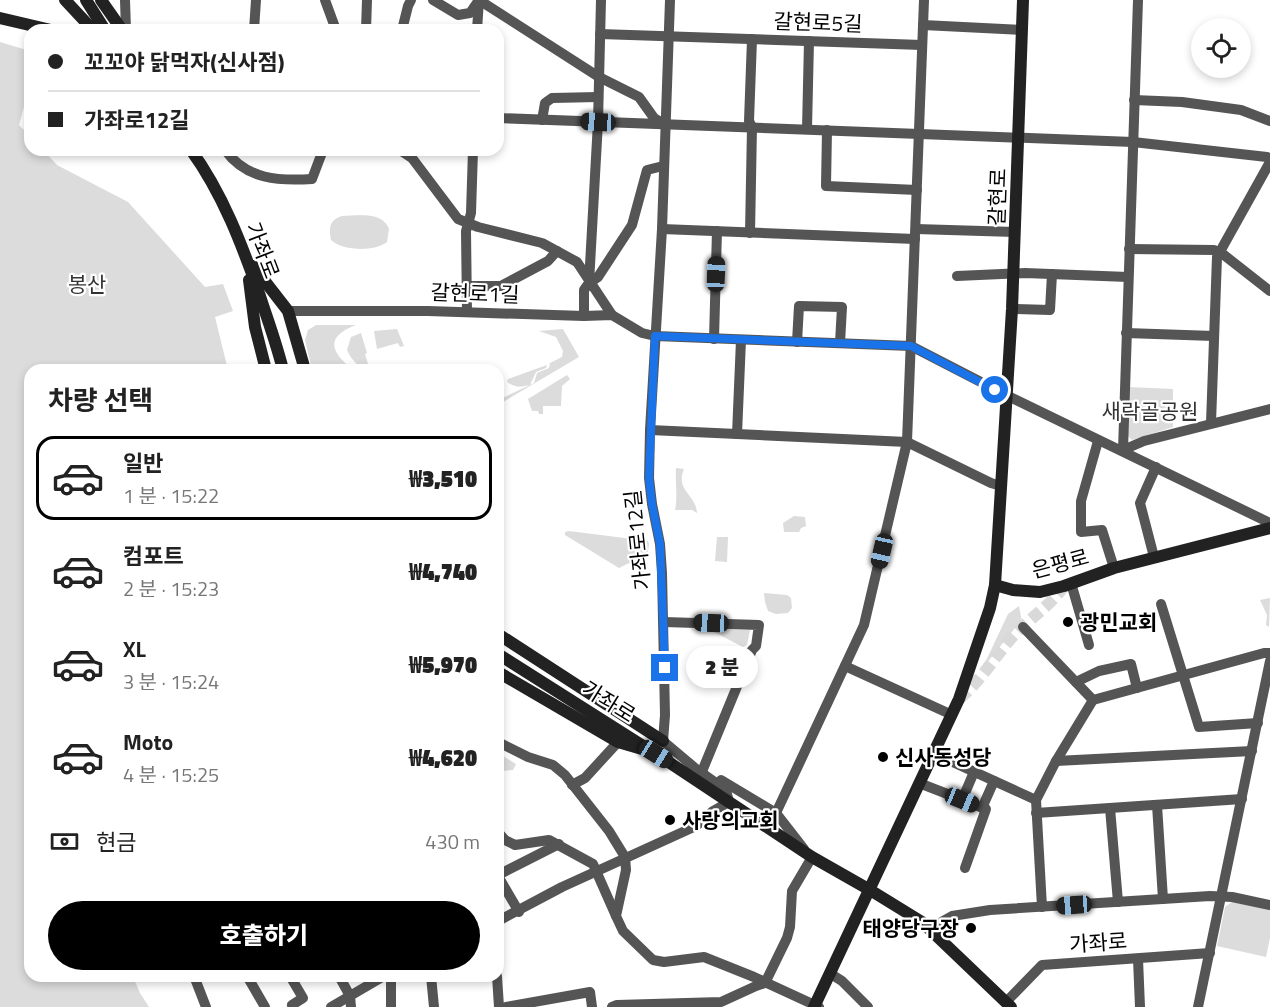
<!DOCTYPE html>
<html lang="ko">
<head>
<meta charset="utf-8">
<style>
  :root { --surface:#fff; --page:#f6f6f6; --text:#222; --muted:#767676; --line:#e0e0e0; --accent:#000 }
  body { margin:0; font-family:"Titillium Web","Noto Sans KR",sans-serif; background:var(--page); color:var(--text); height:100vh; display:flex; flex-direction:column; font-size:22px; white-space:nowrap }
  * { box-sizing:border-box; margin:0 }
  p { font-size:20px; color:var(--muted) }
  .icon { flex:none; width:33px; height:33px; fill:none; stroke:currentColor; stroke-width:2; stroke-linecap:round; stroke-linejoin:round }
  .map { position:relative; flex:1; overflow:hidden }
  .panel { position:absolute; left:24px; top:364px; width:480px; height:618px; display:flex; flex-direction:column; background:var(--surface); border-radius:18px; box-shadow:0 3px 9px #0003 }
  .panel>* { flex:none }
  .hud { position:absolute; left:24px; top:24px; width:480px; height:132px; border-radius:18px; box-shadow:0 3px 9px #0003; display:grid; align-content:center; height:132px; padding:0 24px; background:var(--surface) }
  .buttons { position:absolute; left:1191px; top:18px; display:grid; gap:12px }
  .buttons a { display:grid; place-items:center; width:60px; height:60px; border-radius:50%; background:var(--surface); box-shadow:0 3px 9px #0003; font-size:30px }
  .end { position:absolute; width:27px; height:27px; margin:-14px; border:8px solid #1a73e8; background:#fff; box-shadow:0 0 0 3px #fff }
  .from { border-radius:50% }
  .bubble { position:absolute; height:42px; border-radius:21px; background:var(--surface); box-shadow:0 3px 9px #0003; font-size:20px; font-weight:800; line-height:42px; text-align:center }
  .car { position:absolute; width:18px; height:36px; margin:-18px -9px; border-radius:8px; box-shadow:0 0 4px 2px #0007; background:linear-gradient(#222 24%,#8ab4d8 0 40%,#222 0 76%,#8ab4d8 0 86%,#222 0) }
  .hud b { display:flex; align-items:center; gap:21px; height:57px; font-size:22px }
  .hud b+b { border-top:2px solid var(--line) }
  .hud i { width:15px; height:15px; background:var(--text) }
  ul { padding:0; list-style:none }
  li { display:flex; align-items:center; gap:18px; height:84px; margin:0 12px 9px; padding:0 12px; border:3px solid transparent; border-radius:18px }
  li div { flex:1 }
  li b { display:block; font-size:22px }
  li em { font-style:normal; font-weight:800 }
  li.active { border-color:var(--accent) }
  li>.icon { width:54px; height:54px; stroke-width:1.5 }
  h2 { padding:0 24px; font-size:27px; line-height:72px }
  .pay { display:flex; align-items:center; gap:15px; height:66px; padding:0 24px; font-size:22px }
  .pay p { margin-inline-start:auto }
  .action { display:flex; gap:12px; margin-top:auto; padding:12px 24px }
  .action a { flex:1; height:69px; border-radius:36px; background:var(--accent); color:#fff; font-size:24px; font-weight:800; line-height:69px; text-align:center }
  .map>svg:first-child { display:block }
</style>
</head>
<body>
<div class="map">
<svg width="1270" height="1007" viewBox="0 0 1270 1007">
  <rect width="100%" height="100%" fill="#fff"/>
  <g fill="#dcdcdc">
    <polygon points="0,42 30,51 30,85 19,125 30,136 30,150 43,150 57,165 128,202 205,287 223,284 233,311 215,317 228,370 30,370 30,748 24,763 30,774 30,976 133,977 140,993 149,1007 0,1007"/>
    <path d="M342 216C358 216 382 211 389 229L387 242C374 252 343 251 331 240 329 228 329 220 342 216Z"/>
    <path d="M316 325H356C325 337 330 351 353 370H312L305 340 308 330Z"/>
    <polygon points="397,329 404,346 400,347 398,343 377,349 374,331"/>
    <path d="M563 329 579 357 498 405V400L530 385C521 387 516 388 507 382L508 379 547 365 546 368 536 372 530 385 534 383 537 373 549 368 550 363 562 357 563 351 556 337 539 331Z"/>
    <path d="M361 333 367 353 365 354 370 370C360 370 351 359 347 350L351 337Z"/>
    <polygon points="567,375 570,379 562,386 561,406 543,406 543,414 539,414 538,411 532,411 528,399"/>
    <polygon points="1128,387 1173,389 1173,427 1132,440 1127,435"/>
    <path d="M676 468 684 469C675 491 696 494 697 513L692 510H675C678 496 675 483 676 468Z"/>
    <polygon points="794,516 805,517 806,526 801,528 799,532 784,532 783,523"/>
    <polygon points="569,531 648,541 649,544 645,572 643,573 629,563 619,568 565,535 565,532"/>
    <polygon points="717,537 728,537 727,562 715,561"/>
    <polygon points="764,593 787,595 791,598 792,608 788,613 776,614 768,611 765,602"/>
    <polygon points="1270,598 1269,627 1266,625 1267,615 1260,600"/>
    <polygon points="1019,606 1022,622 1015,628 982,669 1008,614"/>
    <polygon points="713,629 750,630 747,645 743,647 712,631"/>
    <polygon points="498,753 516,764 513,770 503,771 498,765"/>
    <polygon points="1232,902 1270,909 1270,938 1266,957 1217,946 1225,907"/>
  </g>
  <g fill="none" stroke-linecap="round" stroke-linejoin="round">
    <path stroke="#d9d9d9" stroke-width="12" stroke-dasharray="12 6" stroke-linecap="butt" d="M959 699C981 681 995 656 1014 635 1030 618 1050 606 1064 586"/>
    <g stroke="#555" stroke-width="10">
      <polyline points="125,0 126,30"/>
      <polyline points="325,0 336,30"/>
      <polyline points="433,0 458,15 470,13 479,0"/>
      <polyline points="479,0 599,77 639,97 654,118 664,124"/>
      <polyline points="601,0 598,122 589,283 598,277 632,225 647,170 663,166"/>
      <polyline points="923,25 1022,30"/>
      <polyline points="254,30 256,0"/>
      <polyline points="366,30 367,0"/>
      <polyline points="402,30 408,6 411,0"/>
      <polyline points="477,30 479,0"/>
      <polyline points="600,34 922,45"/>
      <polyline points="1134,100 1182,102 1241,110 1270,121"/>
      <polyline points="498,118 1133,142 1267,157 1270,159"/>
      <polyline points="542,120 545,103 552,98 598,97"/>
      <polyline points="807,129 809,41"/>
      <polyline points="827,130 826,186 917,190"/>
      <path d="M225 150C247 180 279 181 312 179L323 150"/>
      <polyline points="400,150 412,158 458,219 478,227 542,243 577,262 612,315"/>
      <polyline points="662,229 915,239"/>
      <polyline points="916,229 1015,232"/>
      <polyline points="750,233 752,127 749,121 752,39"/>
      <polyline points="1129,249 1214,250 1224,255 1270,291"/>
      <polyline points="957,276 1025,273 1128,277"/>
      <polyline points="466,286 501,286 548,261 557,251"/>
      <polyline points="1012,309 1050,310 1052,274"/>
      <polyline points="288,311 428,311 584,316 612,315 642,333 655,336 911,346 1008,396 1270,523"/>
      <polyline points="467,312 466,231 471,213 473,150"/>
      <polyline points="584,316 584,290 589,283"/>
      <polyline points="1126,333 1214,336"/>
      <polyline points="714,339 717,231"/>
      <polyline points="797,342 799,306 842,307 840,343"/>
      <polyline points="1211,423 1217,257 1270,162"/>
      <polyline points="650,430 907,442 991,483 1001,486"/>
      <polyline points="737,434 741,340"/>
      <polyline points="1098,441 1081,501 1081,532 1102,530 1114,568"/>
      <polyline points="1123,450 1138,0"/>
      <polyline points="1123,450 1144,441 1270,409"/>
      <polyline points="1154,557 1140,503 1156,467"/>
      <polyline points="1071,583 1089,645"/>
      <polyline points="1161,604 1199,727 1258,723"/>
      <polyline points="664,622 759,625 756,646 752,650 703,769"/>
      <polyline points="1023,627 1093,700"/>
      <polyline points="845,666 950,714"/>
      <polyline points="1076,682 1099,671 1131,664 1137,688"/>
      <polyline points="663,741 665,715 662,573 660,544 652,504 649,478 650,430 662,229 670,0"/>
      <polyline points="498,742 528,757 553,765 565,775 609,831 625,857 626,870 616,916 623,931 653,960 664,962 704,957 754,977 819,1007"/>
      <polyline points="933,753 1036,800"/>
      <polyline points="1056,761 1252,751"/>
      <polyline points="721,780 776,813 804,849"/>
      <polyline points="919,783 986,809 965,868"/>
      <polyline points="572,785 585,778 618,742"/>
      <polyline points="962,800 974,772"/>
      <polyline points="1157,805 1163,899"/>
      <polyline points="982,808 994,781"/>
      <polyline points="1110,808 1118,902"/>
      <polyline points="776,813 864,625 907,442 924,0"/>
      <polyline points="1036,813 1242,799"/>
      <polyline points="498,832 505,840 515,845 549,840 593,864 616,916"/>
      <polyline points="498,875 559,844"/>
      <polyline points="498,876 519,912"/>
      <polyline points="1042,907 1036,800 1056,761 1093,700 1264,653 1270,653"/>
      <polyline points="498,921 562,887 696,826 713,811 729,802 726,790 695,768 663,741"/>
      <polyline points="932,931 943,921 952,916 990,910 1210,896 1232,897 1270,905"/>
      <polyline points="1138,959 1140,1007"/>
      <polyline points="831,974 842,981 868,1007"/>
      <polyline points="194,976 206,1007"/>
      <polyline points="247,976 265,1007"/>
      <polyline points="290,976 303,998 292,1005 293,1007"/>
      <polyline points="339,976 350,996 351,1007"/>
      <polyline points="431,976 434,1007"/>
      <polyline points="497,976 499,1007"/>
      <polyline points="1006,1002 1042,965 1210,953"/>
      <polyline points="331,1007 384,976"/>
      <polyline points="391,1007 391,976"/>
      <polyline points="506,1007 590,992 592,1007"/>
      <polyline points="612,1007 617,1005 721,1002 756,986 765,983 787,938 790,927 792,891 812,857"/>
      <polyline points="1198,1007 1270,661"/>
    </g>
    <g stroke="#222" stroke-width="12">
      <polyline points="65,0 93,30"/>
      <polyline points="86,0 105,30"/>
      <polyline points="101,0 122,30"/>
      <polyline points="0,18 51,30"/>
      <path d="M191 150C223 194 242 245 260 296 268 321 277 345 283 370"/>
      <polyline points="253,266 288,311 305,370"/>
      <polyline points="249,280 255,327 266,370"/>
      <polyline points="995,585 1013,590 1040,592 1064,586 1114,568 1270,528"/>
      <polyline points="498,634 663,741"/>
      <polyline points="498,654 670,763 812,857 870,890 922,922 1011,1007"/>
      <polyline points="498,672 618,742 642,749"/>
      <polyline points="814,1007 959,699 990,608 995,585 1012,309 1023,0"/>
    </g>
  </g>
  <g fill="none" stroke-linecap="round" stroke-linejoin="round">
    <polyline stroke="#1a73e8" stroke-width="8" points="665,668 660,544 652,504 649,478 655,336 911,346 995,390"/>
  </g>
  <g fill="#000" stroke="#fff" stroke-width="2">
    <circle cx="1068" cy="622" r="6"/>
    <circle cx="883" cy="757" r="6"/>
    <circle cx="670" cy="820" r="6"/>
    <circle cx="971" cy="928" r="6"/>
  </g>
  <g text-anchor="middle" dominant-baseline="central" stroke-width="4.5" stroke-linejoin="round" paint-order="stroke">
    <g font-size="21" fill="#000" stroke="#fff">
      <text transform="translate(818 22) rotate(2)">갈현로5길</text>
      <text transform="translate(997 197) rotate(-88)">갈현로</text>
      <text transform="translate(263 250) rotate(69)">가좌로</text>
      <text transform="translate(475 293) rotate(2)">갈현로1길</text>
      <text transform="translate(637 540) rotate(-96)">가좌로12길</text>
      <text transform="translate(1060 563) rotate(-15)">은평로</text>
      <text transform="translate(609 701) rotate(32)">가좌로</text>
      <text transform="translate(1098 942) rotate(-4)">가좌로</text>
    </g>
    <g font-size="21" fill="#333" stroke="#fff">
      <text x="87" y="284">봉산</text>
      <text x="1150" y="411">새락골공원</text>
    </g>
    <g font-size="21" font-weight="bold" fill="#000" stroke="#fff" text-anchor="start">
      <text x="1080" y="622">광민교회</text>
      <text x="895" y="757">신사동성당</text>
      <text x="682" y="820">사랑의교회</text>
      <text x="959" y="928" text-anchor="end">태양당구장</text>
    </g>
  </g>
</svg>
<div class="buttons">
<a><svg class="icon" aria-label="locate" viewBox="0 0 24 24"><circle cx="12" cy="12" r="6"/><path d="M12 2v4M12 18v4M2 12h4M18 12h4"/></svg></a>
</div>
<i class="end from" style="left:995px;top:390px"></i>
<i class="end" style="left:665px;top:668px"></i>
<div class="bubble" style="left:686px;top:646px;width:72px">2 분</div>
<i class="car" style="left:598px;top:122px;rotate:273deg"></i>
<i class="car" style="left:716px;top:274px;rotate:2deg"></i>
<i class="car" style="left:882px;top:551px;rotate:193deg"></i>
<i class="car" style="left:711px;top:623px;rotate:272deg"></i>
<i class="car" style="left:656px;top:754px;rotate:122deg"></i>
<i class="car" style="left:962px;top:800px;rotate:112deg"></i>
<i class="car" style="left:1074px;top:905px;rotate:266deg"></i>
<div class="hud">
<b><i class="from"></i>꼬꼬야 닭먹자(신사점)</b>
<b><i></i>가좌로12길</b>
</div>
<section class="panel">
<h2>차량 선택</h2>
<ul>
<li class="active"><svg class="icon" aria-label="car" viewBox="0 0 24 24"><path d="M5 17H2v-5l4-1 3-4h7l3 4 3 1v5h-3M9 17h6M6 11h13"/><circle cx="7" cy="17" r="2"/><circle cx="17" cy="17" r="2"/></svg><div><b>일반</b><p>1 분 · 15:22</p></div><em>₩3,510</em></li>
<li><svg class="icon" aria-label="car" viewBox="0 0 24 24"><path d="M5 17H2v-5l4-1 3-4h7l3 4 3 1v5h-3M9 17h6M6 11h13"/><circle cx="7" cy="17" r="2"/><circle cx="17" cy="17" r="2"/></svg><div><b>컴포트</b><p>2 분 · 15:23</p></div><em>₩4,740</em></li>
<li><svg class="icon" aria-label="car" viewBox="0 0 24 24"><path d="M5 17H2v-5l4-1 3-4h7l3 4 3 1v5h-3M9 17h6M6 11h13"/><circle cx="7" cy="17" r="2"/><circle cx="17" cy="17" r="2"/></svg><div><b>XL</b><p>3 분 · 15:24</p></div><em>₩5,970</em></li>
<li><svg class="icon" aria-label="car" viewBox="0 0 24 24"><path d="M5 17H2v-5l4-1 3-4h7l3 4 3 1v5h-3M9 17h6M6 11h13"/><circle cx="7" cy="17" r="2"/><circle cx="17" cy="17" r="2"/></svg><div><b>Moto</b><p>4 분 · 15:25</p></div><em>₩4,620</em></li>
</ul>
<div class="pay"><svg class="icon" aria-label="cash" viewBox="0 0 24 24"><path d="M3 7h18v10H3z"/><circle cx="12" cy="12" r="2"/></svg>현금<p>430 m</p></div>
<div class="action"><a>호출하기</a></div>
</section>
</div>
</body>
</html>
